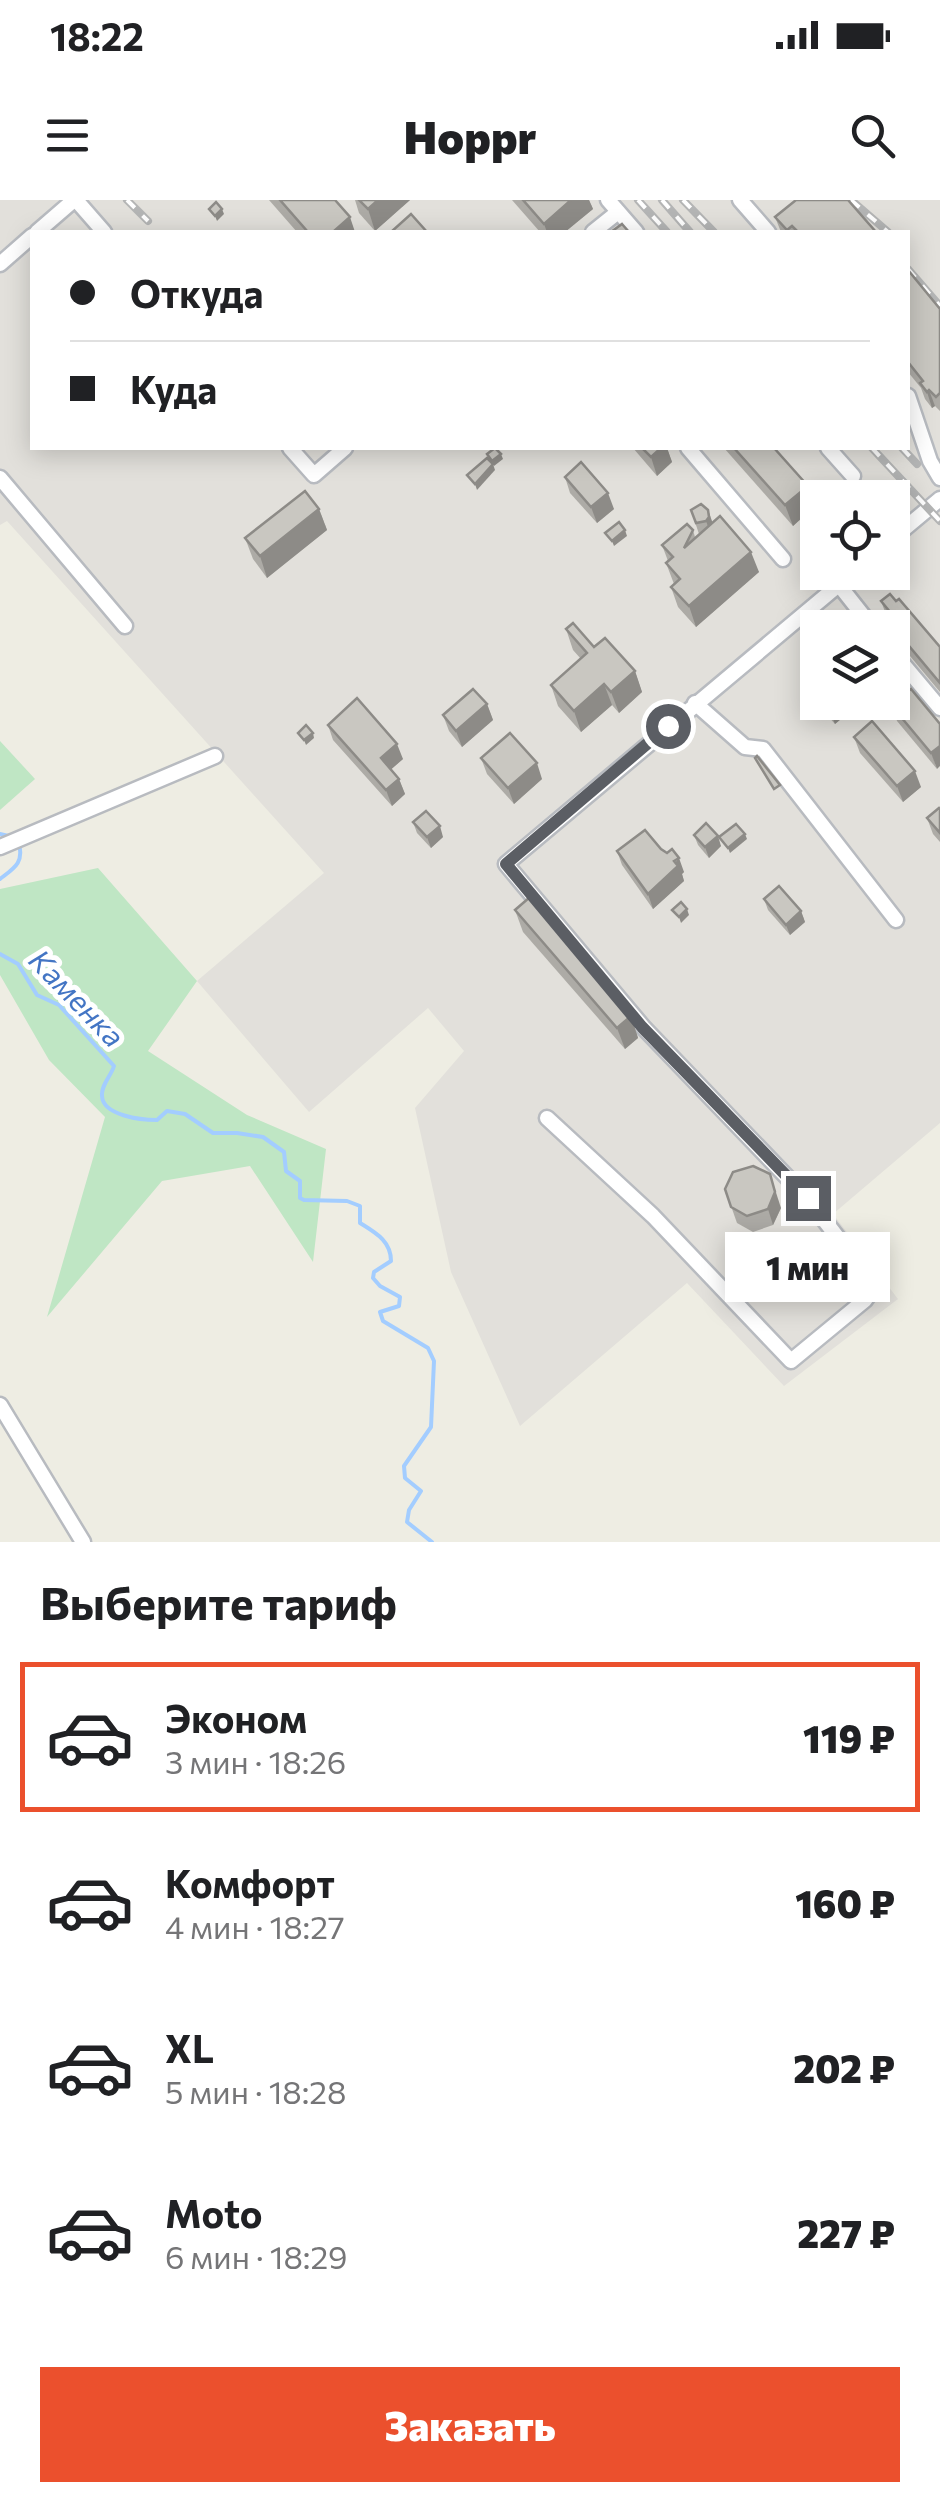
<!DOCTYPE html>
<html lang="ru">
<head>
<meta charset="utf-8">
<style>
  :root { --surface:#fff; --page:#f6f6f6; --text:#202124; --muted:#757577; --line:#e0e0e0; --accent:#eb502d }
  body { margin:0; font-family:Commissioner,sans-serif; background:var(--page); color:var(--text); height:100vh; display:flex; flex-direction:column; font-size:38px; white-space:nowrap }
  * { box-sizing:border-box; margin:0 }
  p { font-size:32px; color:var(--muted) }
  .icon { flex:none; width:55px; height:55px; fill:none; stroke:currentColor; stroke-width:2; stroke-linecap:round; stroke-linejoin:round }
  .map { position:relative; height:1342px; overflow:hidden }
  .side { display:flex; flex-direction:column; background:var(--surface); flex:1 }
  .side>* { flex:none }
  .guide { position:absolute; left:30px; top:30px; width:880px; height:220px; border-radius:0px; box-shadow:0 5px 25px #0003; display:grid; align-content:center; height:220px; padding:0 40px; background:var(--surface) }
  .fabs { position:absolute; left:800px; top:280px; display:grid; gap:20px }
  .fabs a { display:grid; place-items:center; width:110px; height:110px; border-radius:0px; background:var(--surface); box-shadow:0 5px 25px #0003; font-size:50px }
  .end { position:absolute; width:45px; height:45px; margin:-22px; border:12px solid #5b5e64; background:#fff; box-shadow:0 0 0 5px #fff }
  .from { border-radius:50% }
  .bubble { position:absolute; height:70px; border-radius:0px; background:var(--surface); box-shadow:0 5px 25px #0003; font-size:32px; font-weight:800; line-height:70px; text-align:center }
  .guide b { display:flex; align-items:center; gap:35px; height:95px; font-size:38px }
  .guide b+b { border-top:2px solid var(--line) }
  .guide i { width:25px; height:25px; background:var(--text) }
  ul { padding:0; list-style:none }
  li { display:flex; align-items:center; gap:30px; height:150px; margin:0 20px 15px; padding:0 20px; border:5px solid transparent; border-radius:0px }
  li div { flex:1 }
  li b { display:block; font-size:38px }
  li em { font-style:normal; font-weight:800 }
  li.active { border-color:var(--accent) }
  li>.icon { width:90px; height:90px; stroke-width:1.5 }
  h2 { padding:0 40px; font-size:45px; line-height:120px }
  .primary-button { display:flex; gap:20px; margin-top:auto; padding:20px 40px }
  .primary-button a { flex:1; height:115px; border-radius:0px; background:var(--accent); color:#fff; font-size:40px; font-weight:800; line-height:115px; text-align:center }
  .status { display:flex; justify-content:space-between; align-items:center; height:70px; padding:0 50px; background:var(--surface); direction:ltr }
  .status svg { height:28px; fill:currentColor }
  header { display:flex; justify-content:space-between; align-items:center; height:130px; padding:0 40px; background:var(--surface); font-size:45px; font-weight:800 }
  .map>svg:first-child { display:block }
</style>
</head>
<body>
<div class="status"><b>18:22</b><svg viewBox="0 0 49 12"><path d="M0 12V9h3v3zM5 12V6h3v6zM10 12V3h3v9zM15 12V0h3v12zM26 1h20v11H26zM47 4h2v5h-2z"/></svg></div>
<header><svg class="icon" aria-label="menu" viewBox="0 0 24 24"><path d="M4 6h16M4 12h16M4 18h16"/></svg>Hoppr<svg class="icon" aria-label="search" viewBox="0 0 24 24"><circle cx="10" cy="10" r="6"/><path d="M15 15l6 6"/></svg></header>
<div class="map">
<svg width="940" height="1342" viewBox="0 0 940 1342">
  <rect width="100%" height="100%" fill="#eeede3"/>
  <path fill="#e2e0db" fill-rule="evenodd" d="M0 0H940V923L833 1014 898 1099 784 1186 687 1083 520 1226 451 1072 415 908 464 851 428 808 309 912 197 781 324 673 7 321 0 325ZM32 32H908V248H32ZM818 298H892V372H818ZM818 428H892V502H818Z"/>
  <g fill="#bfe6c4">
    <polygon points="0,541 35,579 0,610"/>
    <polygon points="98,668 197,781 148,851 247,915 326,949 313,1062 250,966 162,981 47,1117 105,917 49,860 0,775 0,689"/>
  </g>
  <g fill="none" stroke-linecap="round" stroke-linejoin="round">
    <g stroke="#a3cdff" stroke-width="4">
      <polyline points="0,634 13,637"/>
      <path d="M0 679C14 668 24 663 19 644"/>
      <path d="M0 754 18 764 37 795 59 805 114 866C111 876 101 885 102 896 103 916 142 920 157 920L167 911 185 914 213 933H237L263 937 284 952 286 971 300 981V998L304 1000 347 1001 360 1006V1023C376 1033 391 1041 391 1061L374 1072 373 1078 380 1086 400 1097 399 1106 380 1112 383 1121 428 1148 434 1161 431 1227 404 1266 405 1278 421 1291 409 1310 407 1322 432 1342"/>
    </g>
    <defs>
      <g id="minor">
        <polyline points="76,0 104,32"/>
        <polyline points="608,0 636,32"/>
        <polyline points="740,0 768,32"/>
        <polyline points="37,32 74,0"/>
        <polyline points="593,32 618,12"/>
        <polyline points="0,64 32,36"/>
        <polyline points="908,196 930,261 940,278"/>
        <polyline points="290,248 314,275 345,248"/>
        <polyline points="688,248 783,359"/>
        <polyline points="828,248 853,276"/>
        <polyline points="0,278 125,426"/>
        <polyline points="892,339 940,299"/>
        <polyline points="839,385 873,428"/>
        <polyline points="892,451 940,508"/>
        <polyline points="695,503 745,547 763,549 896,720"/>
        <polyline points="0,647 215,556"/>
        <polyline points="547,918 653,1016 791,1161 865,1100 875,1086 808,999 643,827 506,664 854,372"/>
        <polyline points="0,1205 83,1342"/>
      </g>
    </defs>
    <use href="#minor" stroke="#b8bbc0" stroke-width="19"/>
    <use href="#minor" stroke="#fff" stroke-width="14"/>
    <defs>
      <g id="rail">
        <polyline points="127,0 148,21"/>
        <polyline points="638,0 667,32"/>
        <polyline points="662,0 690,32"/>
        <polyline points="683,0 714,32"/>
        <polyline points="851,0 888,32"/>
        <polyline points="908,69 940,106"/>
        <polyline points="872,248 940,321"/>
        <polyline points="902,248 917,264"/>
      </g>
    </defs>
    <use href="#rail" stroke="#b4b5b5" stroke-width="8"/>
    <use href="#rail" stroke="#fff" stroke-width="4" stroke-dasharray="11" stroke-linecap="butt"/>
  </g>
  <g fill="#adaba6">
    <polygon points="269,0 335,0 355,32 297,32"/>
    <polygon points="355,0 410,0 375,31 359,13"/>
    <polygon points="512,0 589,0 593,9 565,32 540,32"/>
    <polygon points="775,17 876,32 781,32"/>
    <polygon points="908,70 940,109 940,211 935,206 932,208 925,199 921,188 908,172"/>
    <polygon points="633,248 667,248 672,262 657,276"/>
    <polygon points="724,248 774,248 815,306 793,326"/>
    <polygon points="565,277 614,309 597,323 570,293"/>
    <polygon points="319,309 327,330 267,378 253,359 245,338"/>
    <polygon points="691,310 712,322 759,372 696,427 678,407 671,387 674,384 666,363 668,361 662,345 693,330 695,337 699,334"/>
    <polygon points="881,401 940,447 940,492 900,444 894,428 896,427 887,417"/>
    <polygon points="566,429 635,471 642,492 619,513 612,505 581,532 558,506 551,485 581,459 573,450"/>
    <polygon points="911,489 937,569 897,521 891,505"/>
    <polygon points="819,502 861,502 835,524 820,507"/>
    <polygon points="487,504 493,520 462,547 449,531 443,515"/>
    <polygon points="328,525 403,559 391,569 399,579 405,594 392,606 333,540"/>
    <polygon points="854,537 921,587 903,602 860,553"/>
    <polygon points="481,558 542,579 514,604 487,574"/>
    <polygon points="940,609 940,642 933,634 927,618"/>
    <polygon points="413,622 443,637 431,648 417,633"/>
    <polygon points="694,635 721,646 709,658 698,645"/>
    <polygon points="661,649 684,672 682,674 684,681 653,709 622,665 617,651"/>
    <polygon points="764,699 801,711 805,722 790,735 768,710"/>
    <polygon points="515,710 631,816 638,838 625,849 523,732"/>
    <polygon points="725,989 781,1008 773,1025 753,1032 737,1023"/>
  </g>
  <g fill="#8d8b87">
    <polygon points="378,0 410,0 375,31 368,9"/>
    <polygon points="571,0 589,0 593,9 565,32 547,32 544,24"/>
    <polygon points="222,9 224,14 217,21 215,16"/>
    <polygon points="350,17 355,32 333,32"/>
    <polygon points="929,190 935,206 932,208 927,192"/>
    <polygon points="661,248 667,248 672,262 657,276 651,257"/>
    <polygon points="501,254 503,259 494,266 492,261"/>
    <polygon points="493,264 495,270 477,290 475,284"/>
    <polygon points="808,286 815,306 793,326 785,305"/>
    <polygon points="608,293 614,309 597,323 591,307"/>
    <polygon points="319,309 327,330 267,378 260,356"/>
    <polygon points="708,310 712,321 712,328 710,332 706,321"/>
    <polygon points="625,330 627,336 614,346 612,341"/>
    <polygon points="751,352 759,372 696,427 689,406"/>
    <polygon points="635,471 642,492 619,513 611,492"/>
    <polygon points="604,484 612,505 581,532 574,511"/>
    <polygon points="836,502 861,502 835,524 829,508"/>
    <polygon points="487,504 493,520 462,547 456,531"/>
    <polygon points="313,533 314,538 306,545 304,540"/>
    <polygon points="397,544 403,559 387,573 381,558"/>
    <polygon points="940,546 940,566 937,569 931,553"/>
    <polygon points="537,563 542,579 514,604 508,588"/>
    <polygon points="915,571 921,587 903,602 897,586"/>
    <polygon points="399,579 405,594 392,606 386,590"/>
    <polygon points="440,626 443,637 431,648 427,637"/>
    <polygon points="745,634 747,639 730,653 728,648"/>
    <polygon points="718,636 721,646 709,658 705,647"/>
    <polygon points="679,658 684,672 682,674 684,681 653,709 648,694"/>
    <polygon points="687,709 689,715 681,723 679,717"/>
    <polygon points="801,711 805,722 790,735 786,725"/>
    <polygon points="631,816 638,838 625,849 617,828"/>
    <polygon points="770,974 781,1008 773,1025 768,1009"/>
  </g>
  <g fill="#c9c7c1" stroke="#8d8b87" stroke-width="2.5">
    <polygon points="280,0 335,0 350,17 333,32 308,32"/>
    <polygon points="359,0 378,0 368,9"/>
    <polygon points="523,0 571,0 544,24"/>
    <polygon points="796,0 848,0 876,32 798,32 792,26 787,30 775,17"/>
    <polygon points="216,2 222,9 215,16 209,9"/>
    <polygon points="411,14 427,32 391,32"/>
    <polygon points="622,24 629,32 611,32"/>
    <polygon points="908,70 940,109 940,193 936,197 929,190 927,192 920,183 923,181 908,162"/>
    <polygon points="495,248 501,254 492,261 487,254"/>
    <polygon points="642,248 661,248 651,257"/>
    <polygon points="734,248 774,248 808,286 785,305"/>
    <polygon points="487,258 493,264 475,284 467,275"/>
    <polygon points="581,262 608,293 591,307 565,277"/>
    <polygon points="305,291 319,309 260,356 245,338"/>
    <polygon points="701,304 708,310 709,317 706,321 696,323 691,310"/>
    <polygon points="720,316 751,352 689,406 671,387 680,379 666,363 673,357 662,345 687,324 693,330 684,348"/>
    <polygon points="619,322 625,330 612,341 605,333"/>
    <polygon points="890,394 896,401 899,399 940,447 940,483 894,428 900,424 881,401"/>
    <polygon points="573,423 594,447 605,438 635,471 611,492 604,484 574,511 551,485 587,453 566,429"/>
    <polygon points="473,489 487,504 456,531 443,515"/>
    <polygon points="911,489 940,524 940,546 931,553 891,505"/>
    <polygon points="357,498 397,544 381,558 399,579 386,590 328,525"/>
    <polygon points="824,502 836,502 829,508"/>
    <polygon points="872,521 915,571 897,586 854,537"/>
    <polygon points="306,525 313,533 304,540 298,533"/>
    <polygon points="510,533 537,563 508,588 481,558"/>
    <polygon points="757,556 780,585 774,589 755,558"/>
    <polygon points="939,608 940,609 940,633 927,618"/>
    <polygon points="426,611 440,626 427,637 413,622"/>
    <polygon points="706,623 718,636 705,647 694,635"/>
    <polygon points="736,624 745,634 728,648 719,637"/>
    <polygon points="645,630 661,649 667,653 672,649 679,658 674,661 678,666 648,694 617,651"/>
    <polygon points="779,686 801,711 786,725 764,699"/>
    <polygon points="530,697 631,816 617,828 515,710"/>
    <polygon points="681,702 687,709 679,717 672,710"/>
    <polygon points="753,966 770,974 775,992 768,1009 747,1016 731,1007 725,989 733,972"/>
  </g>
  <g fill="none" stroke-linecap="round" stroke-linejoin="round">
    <polyline stroke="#5b5e64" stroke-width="12" points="668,526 506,664 642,827 808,998"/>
  </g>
  <g text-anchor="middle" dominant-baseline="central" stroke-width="10" stroke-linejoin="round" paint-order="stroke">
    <g font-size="30" font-style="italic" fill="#4375c4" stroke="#fff">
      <text transform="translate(78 797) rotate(46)">Каменка</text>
    </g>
  </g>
</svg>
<div class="fabs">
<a><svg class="icon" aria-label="locate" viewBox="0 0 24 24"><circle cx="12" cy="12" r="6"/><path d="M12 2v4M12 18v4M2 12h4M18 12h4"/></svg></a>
<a><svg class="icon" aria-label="layers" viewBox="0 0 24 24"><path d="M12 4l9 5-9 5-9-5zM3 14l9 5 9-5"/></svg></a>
</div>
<i class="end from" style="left:668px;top:526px"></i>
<i class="end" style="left:808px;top:998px"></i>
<div class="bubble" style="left:725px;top:1032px;width:165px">1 мин</div>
<div class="guide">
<b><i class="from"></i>Откуда</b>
<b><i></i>Куда</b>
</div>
</div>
<section class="side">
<h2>Выберите тариф</h2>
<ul>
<li class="active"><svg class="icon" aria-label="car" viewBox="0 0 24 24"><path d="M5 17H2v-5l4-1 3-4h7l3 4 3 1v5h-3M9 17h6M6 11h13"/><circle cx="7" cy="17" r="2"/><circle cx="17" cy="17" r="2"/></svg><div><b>Эконом</b><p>3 мин · 18:26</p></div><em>119 ₽</em></li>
<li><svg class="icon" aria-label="car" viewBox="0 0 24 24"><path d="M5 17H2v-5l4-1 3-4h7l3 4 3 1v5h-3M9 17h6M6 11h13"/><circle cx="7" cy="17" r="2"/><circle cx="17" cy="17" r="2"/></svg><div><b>Комфорт</b><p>4 мин · 18:27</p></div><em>160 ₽</em></li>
<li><svg class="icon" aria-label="car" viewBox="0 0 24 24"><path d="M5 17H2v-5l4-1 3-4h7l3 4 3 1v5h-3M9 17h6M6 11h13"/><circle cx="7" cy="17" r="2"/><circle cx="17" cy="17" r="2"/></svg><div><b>XL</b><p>5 мин · 18:28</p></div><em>202 ₽</em></li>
<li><svg class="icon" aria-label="car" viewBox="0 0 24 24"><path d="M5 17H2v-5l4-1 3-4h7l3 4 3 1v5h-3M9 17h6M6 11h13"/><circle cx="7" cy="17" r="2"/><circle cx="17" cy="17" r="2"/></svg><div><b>Moto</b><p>6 мин · 18:29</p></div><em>227 ₽</em></li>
</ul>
<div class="primary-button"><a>Заказать</a></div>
</section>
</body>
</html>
